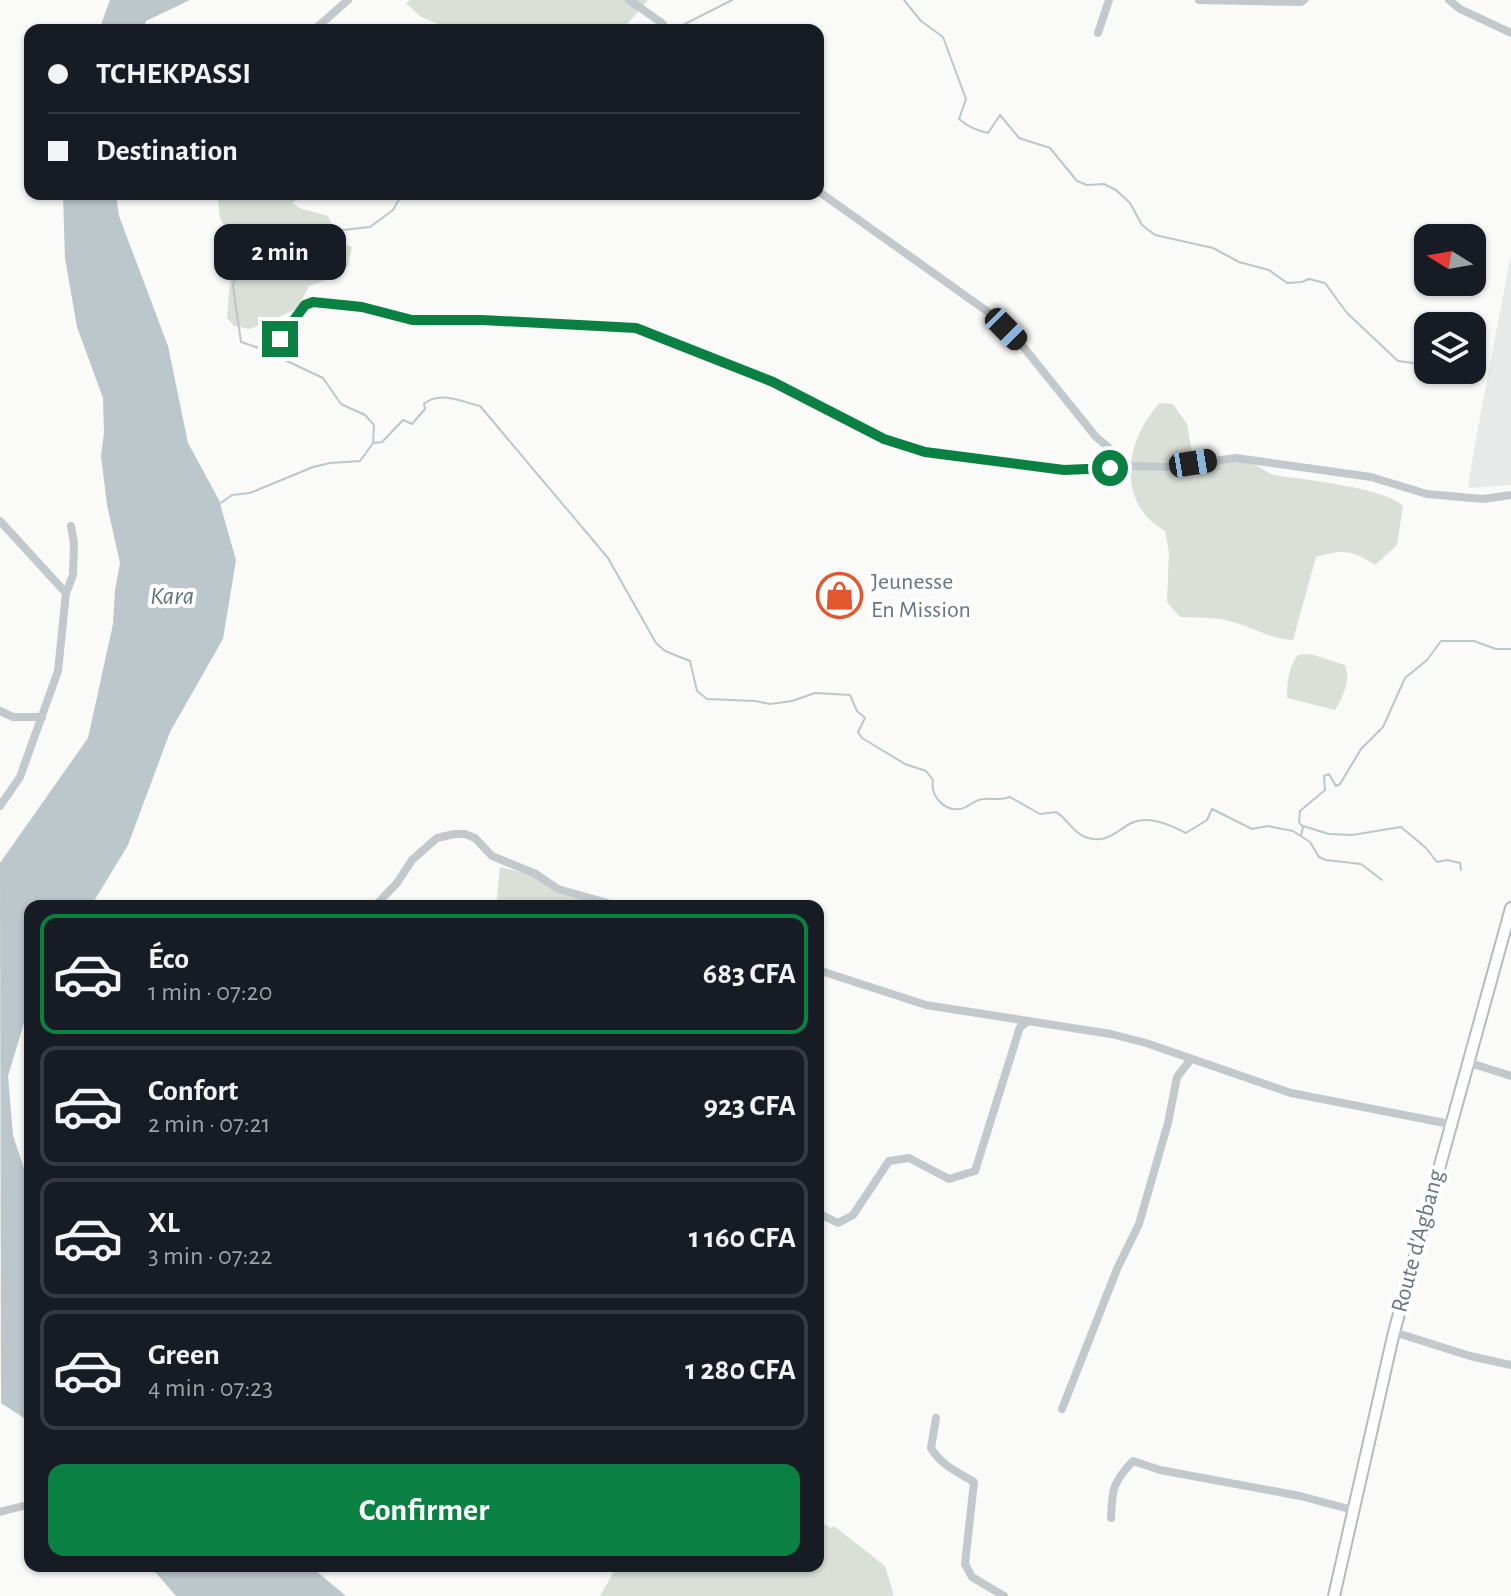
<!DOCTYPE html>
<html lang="fr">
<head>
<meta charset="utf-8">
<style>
  :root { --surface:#171b24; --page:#20242c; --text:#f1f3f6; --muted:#9ea1a6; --line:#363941; --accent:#0b8043 }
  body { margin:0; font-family:"Alegreya Sans",sans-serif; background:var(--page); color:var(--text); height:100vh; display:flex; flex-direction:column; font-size:30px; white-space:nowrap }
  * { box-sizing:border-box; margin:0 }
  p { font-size:26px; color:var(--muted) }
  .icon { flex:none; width:44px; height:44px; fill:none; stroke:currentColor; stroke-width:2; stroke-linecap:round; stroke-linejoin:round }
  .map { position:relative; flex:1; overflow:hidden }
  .side { position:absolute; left:24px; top:900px; width:800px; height:672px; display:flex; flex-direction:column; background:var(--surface); border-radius:16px; box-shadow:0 2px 6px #0004 }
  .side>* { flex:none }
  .guide { position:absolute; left:24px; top:24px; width:800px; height:176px; border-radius:16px; box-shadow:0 2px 6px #0004; display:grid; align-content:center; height:176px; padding:0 24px; background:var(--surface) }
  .needle { width:52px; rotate:281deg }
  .tools { position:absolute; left:1414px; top:224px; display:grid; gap:16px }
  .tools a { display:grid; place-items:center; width:72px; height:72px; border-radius:16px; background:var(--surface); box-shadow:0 2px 6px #0004; font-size:40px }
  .end { position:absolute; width:36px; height:36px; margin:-18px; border:10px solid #0b8043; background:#fff; box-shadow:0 0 0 4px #fff }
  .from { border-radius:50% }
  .bubble { position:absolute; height:56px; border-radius:16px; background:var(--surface); box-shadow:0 2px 6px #0004; font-size:26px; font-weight:700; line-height:56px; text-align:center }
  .car { position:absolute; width:24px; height:48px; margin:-24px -12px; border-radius:10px; box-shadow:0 0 6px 2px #0007; background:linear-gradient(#222 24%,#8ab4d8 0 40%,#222 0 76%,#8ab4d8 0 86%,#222 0) }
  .guide b { display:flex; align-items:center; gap:28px; height:76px; font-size:30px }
  .guide b+b { border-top:2px solid var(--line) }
  .guide i { width:20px; height:20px; background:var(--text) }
  ul { padding:14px 0 0; list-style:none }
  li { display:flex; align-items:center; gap:24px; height:120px; margin:0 16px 12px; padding:0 8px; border:4px solid var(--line); border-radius:16px }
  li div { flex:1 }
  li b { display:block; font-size:30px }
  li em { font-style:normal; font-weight:700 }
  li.active { border-color:var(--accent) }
  li>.icon { width:72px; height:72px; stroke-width:1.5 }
  .button { display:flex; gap:16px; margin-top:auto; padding:16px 24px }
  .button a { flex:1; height:92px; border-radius:16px; background:var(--accent); color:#fff; font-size:32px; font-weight:700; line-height:92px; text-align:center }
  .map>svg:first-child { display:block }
</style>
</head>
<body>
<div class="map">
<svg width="1511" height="1596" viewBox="0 0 1511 1596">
  <rect width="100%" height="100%" fill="#fafaf8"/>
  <polygon fill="#e8e9e9" points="1511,254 1511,485 1468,488 1475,444"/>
  <g fill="#dadfd7">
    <polygon points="410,0 648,0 622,30 450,29 421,17 406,3"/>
    <polygon points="217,194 303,194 292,203 299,208 328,216 340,242 352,247 348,266 324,281 309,286 297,309 250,329 234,326 227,318 232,257 230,236 220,218"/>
    <path d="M1160 403 1173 404 1187 424 1194 465C1213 462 1233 455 1252 463 1259 466 1265 472 1274 475 1303 480 1384 487 1403 506L1397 545 1375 565C1352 550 1343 549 1316 557L1293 640C1269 639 1249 625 1225 620 1211 617 1195 618 1180 617L1167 602 1169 552 1165 531C1115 503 1125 439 1160 403Z"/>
    <path d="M1310 654 1345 665C1351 680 1343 697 1335 710L1287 698C1287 682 1288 668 1298 655Z"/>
    <polygon points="500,867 533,875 555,890 610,906 496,906"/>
    <polygon points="818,1521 831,1528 834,1526 885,1566 894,1596 600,1596 617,1566 818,1566"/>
  </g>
  <g fill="#bbc7cb">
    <polygon points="110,0 190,0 146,21 143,30 99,30"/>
    <polygon points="63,194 116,194 119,216 168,346 188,443 219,500 236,560 223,639 170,732 128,845 91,906 30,906 30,1003 8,1076 13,1135 30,1187 30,1422 1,1403 0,863 88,738 113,624 115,590 120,563 107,505 101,456 104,433 103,398 77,327 65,258"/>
    <polygon points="150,1566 310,1566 346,1596 176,1596"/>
  </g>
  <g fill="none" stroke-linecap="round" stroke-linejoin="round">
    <g stroke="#bbc7cb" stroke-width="2">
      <path d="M904 0 921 21 943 37 966 99 959 119C968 127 976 130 988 133L1000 115 1019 138 1050 148 1077 181 1087 185 1104 184 1116 190 1130 203 1142 225 1155 235 1213 248 1239 262 1269 270 1287 283 1302 282 1309 279 1325 283 1347 313 1398 361 1428 365"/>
      <polyline points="673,30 732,0"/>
      <polyline points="265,350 241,342 233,286 240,258 260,239 370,227 393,210 402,194"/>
      <polyline points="1451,370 1471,382"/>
      <path d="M373 443 382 442 403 420 412 424 425 409 424 404C439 390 462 402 480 406L608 558 656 643 665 651 690 661 697 691 707 699 755 701 770 704 792 701 815 693 850 695 857 711 865 718 858 732 862 738 905 764 926 771 933 780C930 796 944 811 960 809 968 808 975 799 984 799 994 798 1000 801 1010 797L1040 814 1056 812C1067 818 1072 832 1085 837 1113 847 1121 821 1143 820 1158 819 1174 827 1186 833L1207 820 1212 809 1252 829 1268 826 1293 831 1310 842 1319 857 1326 860 1361 864 1382 880"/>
      <polyline points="218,505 232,495 250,493 313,467 330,463 360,461 373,443 374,425 365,415 341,404 323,378 270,353"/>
      <polyline points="1303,826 1329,834 1352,835 1401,827 1426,848 1437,862 1447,860 1460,863 1461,870"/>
      <polyline points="1301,836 1303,827 1299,822 1300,811 1325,790 1324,776 1329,774 1336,786 1340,784 1361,749 1383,727 1405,678 1427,660 1441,641 1474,641 1496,649 1511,649"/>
    </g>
    <defs>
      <polyline id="major" points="1334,1596 1394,1332 1511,908"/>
    </defs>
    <use href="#major" stroke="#b5babe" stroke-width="14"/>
    <g stroke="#c3c8cc" stroke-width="8">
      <polyline points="629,0 662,23 667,30"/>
      <polyline points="1199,0 1301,2 1304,0"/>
      <polyline points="1449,0 1460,9 1511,33"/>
      <polyline points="314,30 348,0"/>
      <polyline points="1098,33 1109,0"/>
      <polyline points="818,191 991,314 1021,344 1096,437 1131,466 1169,467 1236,458 1371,477 1427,494 1483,499 1511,495"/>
      <polyline points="266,351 287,332 305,305 313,302 351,305 412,320 482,320 636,328 773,382 884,439 925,452 1064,470 1131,466"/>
      <polyline points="0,521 66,593"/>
      <polyline points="0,711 13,717 42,717"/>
      <polyline points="0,806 20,777 58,671 66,593 73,575 74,543 71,526"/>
      <polyline points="375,906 397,883 412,860 437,838 454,834 465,834 475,838 492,856 536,874 558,889 618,906"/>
      <polyline points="818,970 926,1005 1111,1034 1146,1043 1291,1093 1450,1124"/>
      <polyline points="1467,1062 1511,1076"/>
      <polyline points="818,1213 838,1223 853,1215 889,1161 909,1158 949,1179 975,1171 1020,1027 1029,1021"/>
      <polyline points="1394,1332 1470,1356 1511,1365"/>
      <polyline points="1062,1409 1117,1269 1139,1224 1168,1123 1177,1077 1191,1059"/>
      <path d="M936 1418 931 1448C941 1465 957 1472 974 1482L965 1564 972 1577 1004 1596"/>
      <polyline points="0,1512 27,1505 30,1510"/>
      <path d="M1111 1518C1112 1489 1113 1482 1133 1461L1160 1470 1300 1496 1353 1510"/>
    </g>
    <use href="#major" stroke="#fff" stroke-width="10"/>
  </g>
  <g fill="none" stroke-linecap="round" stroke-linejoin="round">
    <polyline stroke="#0b8043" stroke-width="10" points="280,339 305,305 313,302 362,307 412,320 482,320 636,328 773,382 884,439 925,452 1064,470 1110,468"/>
  </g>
  <defs>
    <symbol id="shop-ring" viewBox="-11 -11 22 22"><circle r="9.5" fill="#fff" stroke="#e4572e" stroke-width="1.5"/><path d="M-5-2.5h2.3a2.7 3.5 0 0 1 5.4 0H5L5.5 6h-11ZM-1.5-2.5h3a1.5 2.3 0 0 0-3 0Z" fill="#e4572e"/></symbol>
  </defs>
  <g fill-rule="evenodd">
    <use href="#shop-ring" x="814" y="570" width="51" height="51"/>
  </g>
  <g text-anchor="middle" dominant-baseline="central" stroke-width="8" stroke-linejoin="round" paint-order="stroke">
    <g font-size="24" fill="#657683" stroke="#fff" text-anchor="start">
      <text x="871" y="582">Jeunesse<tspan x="871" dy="28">En Mission</tspan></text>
    </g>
    <g font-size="24" fill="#657683" stroke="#fff">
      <text transform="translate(1418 1241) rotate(-75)">Route d'Agbang</text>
    </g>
    <g font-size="26" font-style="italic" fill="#60757c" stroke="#fff">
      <text x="172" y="596">Kara</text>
    </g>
  </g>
</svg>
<div class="tools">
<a><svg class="needle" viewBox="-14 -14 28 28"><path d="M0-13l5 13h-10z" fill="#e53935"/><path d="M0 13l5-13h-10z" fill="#9ea1a6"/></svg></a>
<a><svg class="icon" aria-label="layers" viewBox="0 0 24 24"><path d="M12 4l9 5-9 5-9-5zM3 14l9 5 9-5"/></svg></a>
</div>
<i class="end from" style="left:1110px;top:468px"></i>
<i class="end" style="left:280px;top:339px"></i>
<div class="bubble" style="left:214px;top:224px;width:132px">2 min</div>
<i class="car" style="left:1006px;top:329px;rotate:135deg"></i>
<i class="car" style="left:1193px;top:463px;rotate:81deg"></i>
<div class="guide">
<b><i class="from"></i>TCHEKPASSI</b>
<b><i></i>Destination</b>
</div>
<section class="side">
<ul>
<li class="active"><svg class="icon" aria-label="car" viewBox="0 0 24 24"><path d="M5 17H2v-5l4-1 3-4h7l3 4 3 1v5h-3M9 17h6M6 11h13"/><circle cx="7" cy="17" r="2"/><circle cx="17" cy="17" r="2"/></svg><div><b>Éco</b><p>1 min · 07:20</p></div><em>683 CFA</em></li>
<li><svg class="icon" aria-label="car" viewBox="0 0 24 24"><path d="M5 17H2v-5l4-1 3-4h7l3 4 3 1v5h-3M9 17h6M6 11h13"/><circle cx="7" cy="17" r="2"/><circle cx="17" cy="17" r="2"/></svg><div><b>Confort</b><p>2 min · 07:21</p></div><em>923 CFA</em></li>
<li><svg class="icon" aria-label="car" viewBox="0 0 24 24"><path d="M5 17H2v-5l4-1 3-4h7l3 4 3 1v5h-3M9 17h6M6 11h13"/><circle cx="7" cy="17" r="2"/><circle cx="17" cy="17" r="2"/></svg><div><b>XL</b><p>3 min · 07:22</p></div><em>1 160 CFA</em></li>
<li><svg class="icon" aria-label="car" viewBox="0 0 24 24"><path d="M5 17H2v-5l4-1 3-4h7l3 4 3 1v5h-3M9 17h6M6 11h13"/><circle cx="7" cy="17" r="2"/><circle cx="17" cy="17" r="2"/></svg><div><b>Green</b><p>4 min · 07:23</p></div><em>1 280 CFA</em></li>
</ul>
<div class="button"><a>Confirmer</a></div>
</section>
</div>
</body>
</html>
